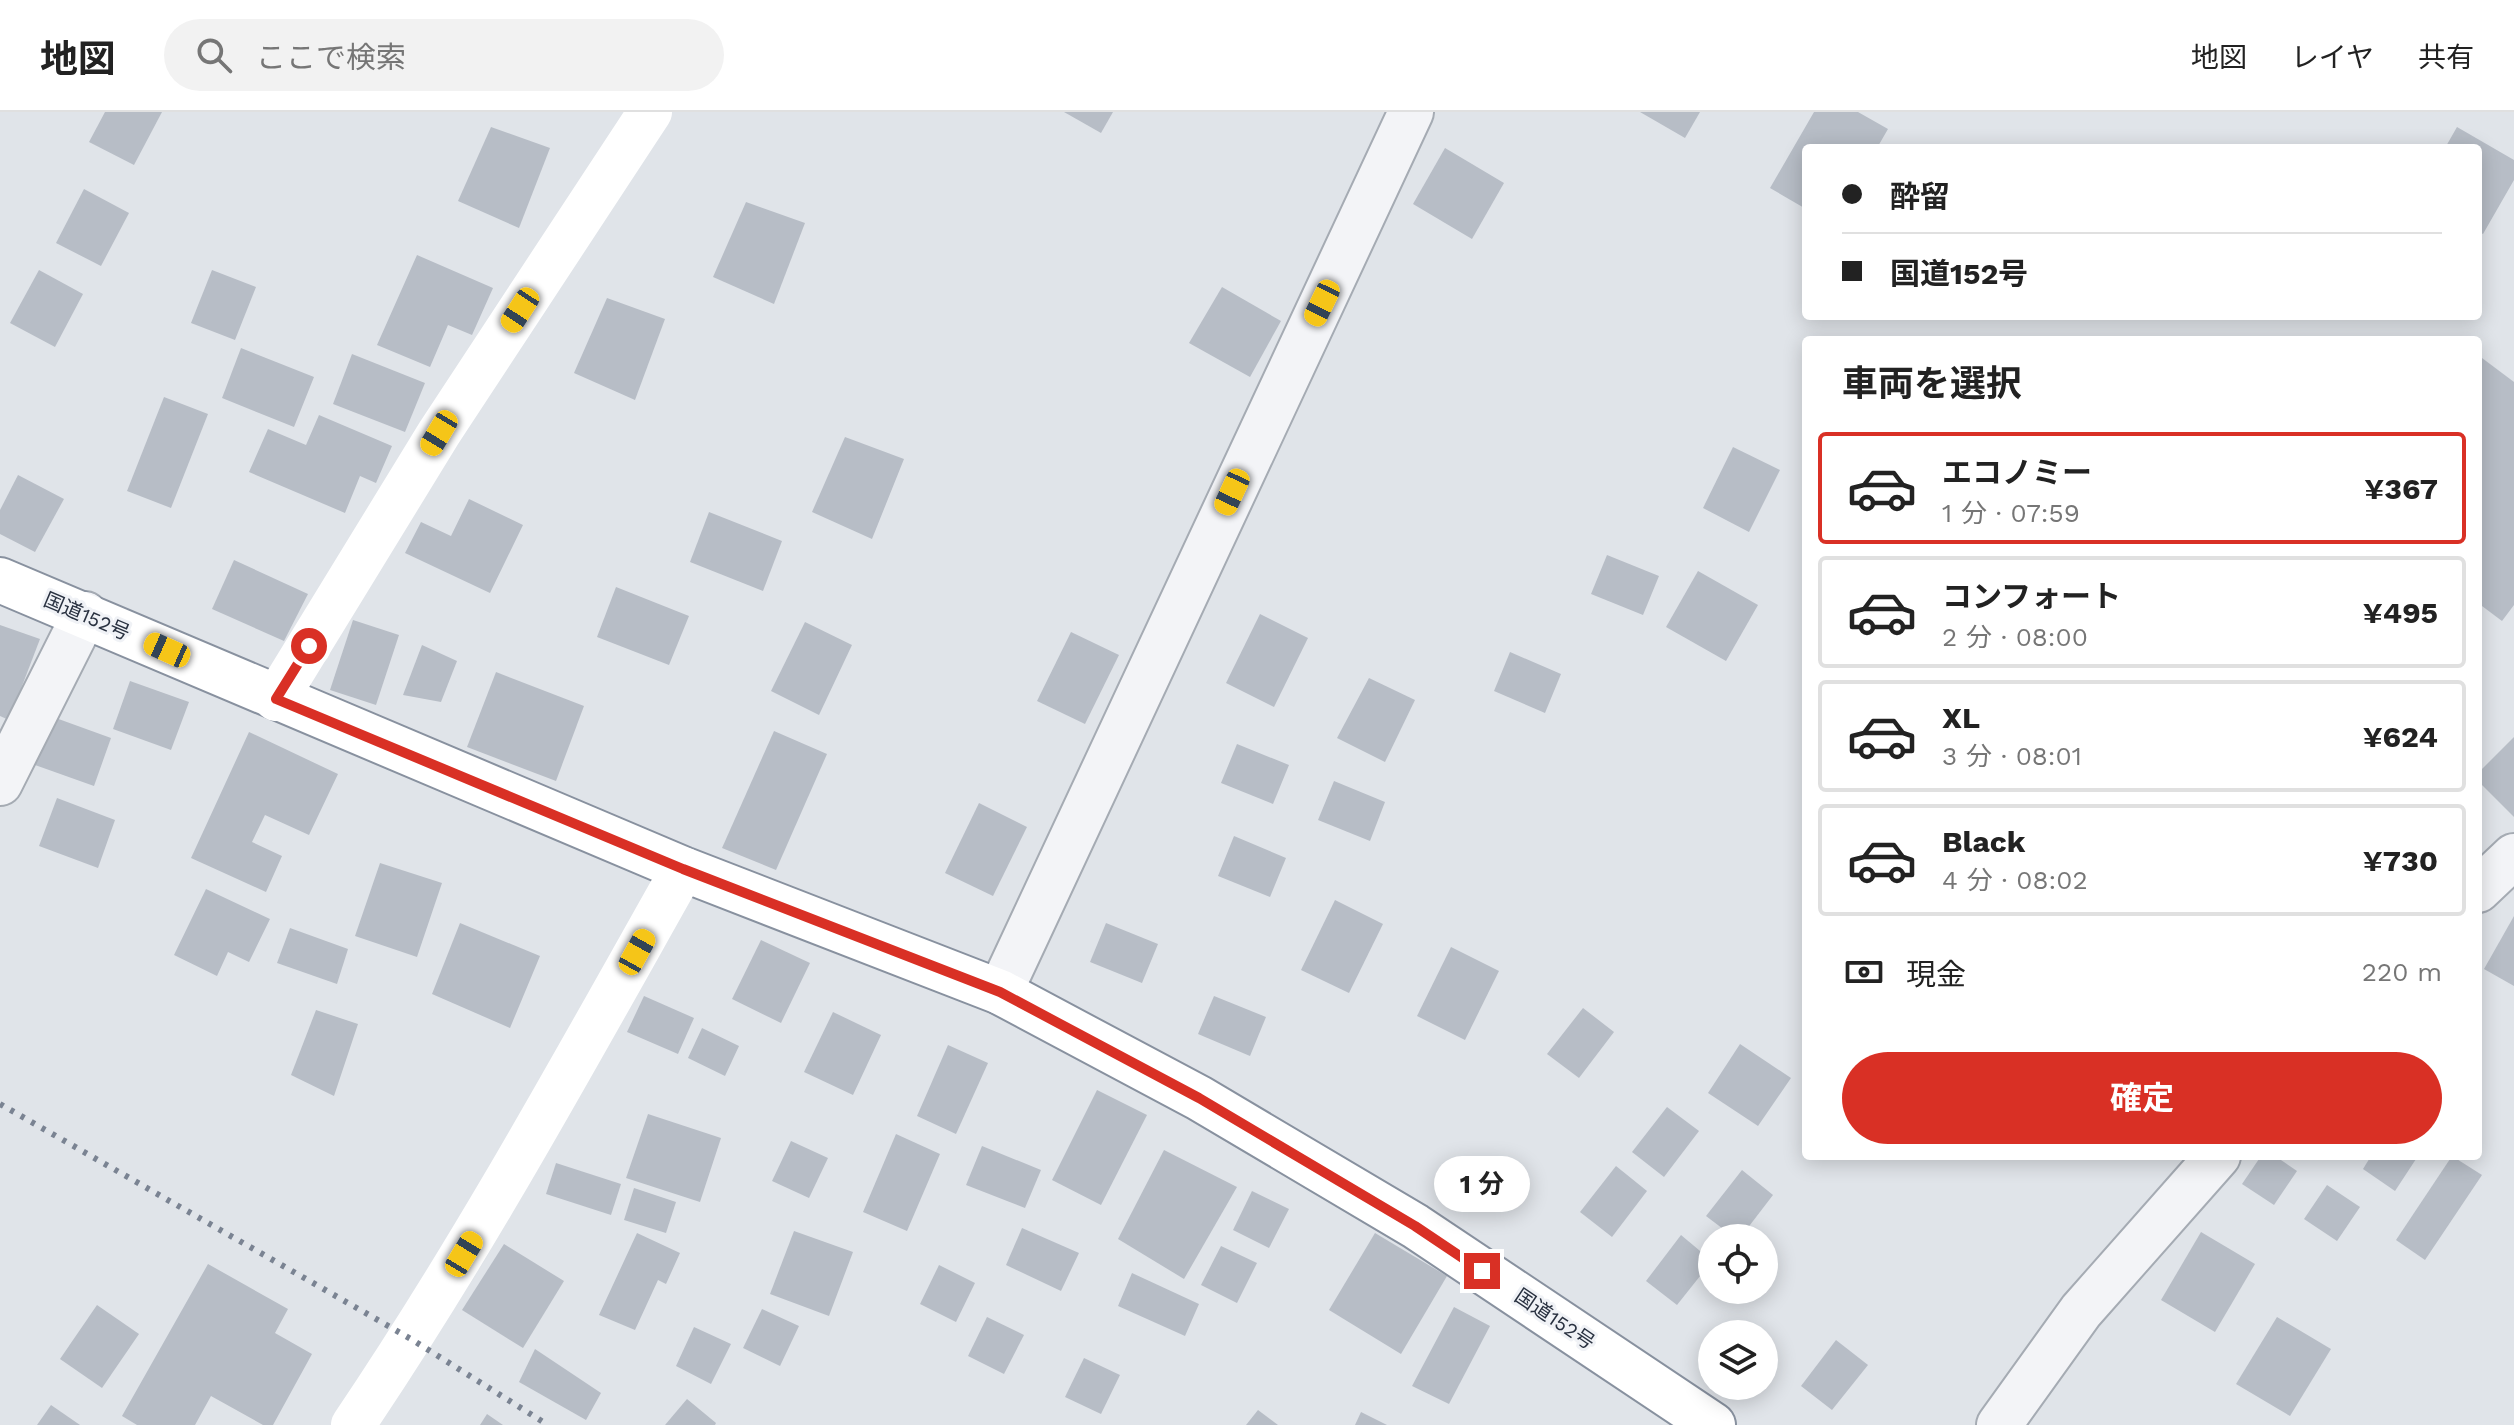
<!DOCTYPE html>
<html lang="ja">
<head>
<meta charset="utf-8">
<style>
  :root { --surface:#fff; --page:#f2f2f2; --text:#222; --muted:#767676; --line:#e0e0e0; --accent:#d93025 }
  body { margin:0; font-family:"Work Sans","Noto Sans JP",sans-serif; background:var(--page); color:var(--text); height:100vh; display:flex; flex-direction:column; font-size:30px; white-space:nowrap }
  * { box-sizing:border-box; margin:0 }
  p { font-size:26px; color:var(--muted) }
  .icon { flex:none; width:44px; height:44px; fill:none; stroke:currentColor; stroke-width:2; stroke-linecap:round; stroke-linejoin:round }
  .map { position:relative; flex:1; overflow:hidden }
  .sheet { position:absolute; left:1802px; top:224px; width:680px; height:824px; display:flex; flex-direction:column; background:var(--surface); border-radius:8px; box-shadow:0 4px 20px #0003 }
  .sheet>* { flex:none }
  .hud { position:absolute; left:1802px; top:32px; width:680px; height:176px; border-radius:8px; box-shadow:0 4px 20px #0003; display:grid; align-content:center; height:176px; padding:0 40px; background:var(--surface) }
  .controls { position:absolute; left:1698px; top:1112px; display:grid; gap:16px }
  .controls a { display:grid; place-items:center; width:80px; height:80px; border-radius:50%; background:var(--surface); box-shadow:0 4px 20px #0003; font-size:40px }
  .end { position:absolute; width:36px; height:36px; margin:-18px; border:10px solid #d93025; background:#fff; box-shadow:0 0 0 4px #fff }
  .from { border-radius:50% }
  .bubble { position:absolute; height:56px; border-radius:28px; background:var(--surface); box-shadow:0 4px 20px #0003; font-size:26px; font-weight:700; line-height:56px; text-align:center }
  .car { position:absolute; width:24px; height:48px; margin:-24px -12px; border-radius:10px; box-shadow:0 0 6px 2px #0007; background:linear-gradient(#f5c518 24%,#345 0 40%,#f5c518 0 76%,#345 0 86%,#f5c518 0) }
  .hud b { display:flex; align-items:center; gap:28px; height:76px; font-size:30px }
  .hud b+b { border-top:2px solid var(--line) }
  .hud i { width:20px; height:20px; background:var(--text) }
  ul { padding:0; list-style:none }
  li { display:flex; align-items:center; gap:24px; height:112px; margin:0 16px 12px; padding:0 24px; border:4px solid var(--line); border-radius:8px }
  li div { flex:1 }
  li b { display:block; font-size:30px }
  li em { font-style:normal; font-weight:700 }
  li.selected { border-color:var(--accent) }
  li>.icon { width:72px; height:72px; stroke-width:1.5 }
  h2 { padding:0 40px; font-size:36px; line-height:96px }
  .pay { display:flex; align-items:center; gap:20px; height:88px; padding:0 40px; font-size:30px }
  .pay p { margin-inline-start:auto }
  .cta { display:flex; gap:16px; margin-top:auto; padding:16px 40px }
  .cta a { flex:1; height:92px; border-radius:48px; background:var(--accent); color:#fff; font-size:32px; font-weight:700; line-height:92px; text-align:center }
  header { display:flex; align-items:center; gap:48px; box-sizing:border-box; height:112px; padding:0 40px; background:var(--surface); border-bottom:2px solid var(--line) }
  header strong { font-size:38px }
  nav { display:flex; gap:44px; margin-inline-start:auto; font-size:28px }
  .search { width:560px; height:72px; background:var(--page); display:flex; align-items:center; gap:20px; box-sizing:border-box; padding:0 28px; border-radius:44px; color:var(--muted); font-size:30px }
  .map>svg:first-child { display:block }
</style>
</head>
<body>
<header>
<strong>地図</strong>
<div class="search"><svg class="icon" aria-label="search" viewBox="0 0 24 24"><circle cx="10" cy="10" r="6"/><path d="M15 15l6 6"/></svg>ここで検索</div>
<nav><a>地図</a><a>レイヤ</a><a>共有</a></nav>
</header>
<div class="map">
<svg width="2514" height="1313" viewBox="0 0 2514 1313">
  <rect width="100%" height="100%" fill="#e0e4e9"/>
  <g fill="#b7bdc6">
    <polygon points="105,0 162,0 134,53 89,30"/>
    <polygon points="1064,0 1113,0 1101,21"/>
    <polygon points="1640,0 1700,0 1685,26"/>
    <polygon points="1814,0 1858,0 1888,17 1877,36 1806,36 1806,97 1770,76"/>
    <polygon points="491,15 550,36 519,116 458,89"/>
    <polygon points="2457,15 2514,48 2514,68 2483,122 2478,119 2478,36 2445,36"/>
    <polygon points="1445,36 1504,71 1472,127 1413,92"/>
    <polygon points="84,77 129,101 101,154 56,131"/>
    <polygon points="746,90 805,111 774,192 713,165"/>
    <polygon points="417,143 493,176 472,223 448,213 430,255 377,233"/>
    <polygon points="39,158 83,182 55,235 10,211"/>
    <polygon points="212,158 256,175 235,228 191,211"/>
    <polygon points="1222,175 1281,209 1250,265 1189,231"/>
    <polygon points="607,186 665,207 635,288 574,261"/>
    <polygon points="241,236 314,265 294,315 222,286"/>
    <polygon points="352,242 425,271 405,320 333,292"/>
    <polygon points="2478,243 2514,270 2514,493 2502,509 2478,491"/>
    <polygon points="164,285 208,302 171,396 127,379"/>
    <polygon points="319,303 392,334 376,371 360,364 345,401 249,360 268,317 306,333"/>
    <polygon points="845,325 904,347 872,427 812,400"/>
    <polygon points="1733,335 1780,358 1749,420 1703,396"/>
    <polygon points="18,363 64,387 35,440 0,422 0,398"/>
    <polygon points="469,387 523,413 490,481 405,441 421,410 451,424"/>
    <polygon points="709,400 782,429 763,479 690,450"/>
    <polygon points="1607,443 1659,464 1643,503 1591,482"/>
    <polygon points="234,448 308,482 284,529 212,497"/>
    <polygon points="1698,459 1758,493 1726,549 1666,515"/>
    <polygon points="616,475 689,504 669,553 597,525"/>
    <polygon points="1260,502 1308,526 1274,595 1226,571"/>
    <polygon points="353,508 399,523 376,593 330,578"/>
    <polygon points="805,510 852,533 819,603 771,579"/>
    <polygon points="0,513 40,527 9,608 0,604"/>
    <polygon points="1071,520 1119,543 1085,612 1037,589"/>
    <polygon points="422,533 457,549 441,590 403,583"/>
    <polygon points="1510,540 1561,562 1545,601 1494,579"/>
    <polygon points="496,560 584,594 556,669 467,635"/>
    <polygon points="1369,566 1415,588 1385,650 1337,626"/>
    <polygon points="130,569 189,590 171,638 113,617"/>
    <polygon points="53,605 111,626 94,674 35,653"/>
    <polygon points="774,619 827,642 776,758 722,736"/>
    <polygon points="249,620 338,662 309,723 265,703 252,730 282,744 266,780 191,746"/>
    <polygon points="2514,625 2514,705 2478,669 2478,661"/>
    <polygon points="1237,632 1289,653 1273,692 1221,671"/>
    <polygon points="1334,669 1385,690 1370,729 1318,708"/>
    <polygon points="57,686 115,708 98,756 39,734"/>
    <polygon points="979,691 1027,715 993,784 945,761"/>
    <polygon points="1234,724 1286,746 1270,785 1218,764"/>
    <polygon points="380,751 442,771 417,845 355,824"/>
    <polygon points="206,777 270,807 249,850 228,840 217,864 174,843"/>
    <polygon points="1335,788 1383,812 1349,881 1301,858"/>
    <polygon points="2514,804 2514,874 2484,857"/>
    <polygon points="460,811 540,844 510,916 432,882"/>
    <polygon points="1106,811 1158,832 1142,871 1090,850"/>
    <polygon points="290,816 348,837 337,872 277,851"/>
    <polygon points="761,828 810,851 781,911 732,887"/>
    <polygon points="1451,835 1499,859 1465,928 1417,904"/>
    <polygon points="644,884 694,906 678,942 627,920"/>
    <polygon points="1214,884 1266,905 1250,944 1198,922"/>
    <polygon points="1583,896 1614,920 1579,966 1547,942"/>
    <polygon points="316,898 358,912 334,984 291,963"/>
    <polygon points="833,900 881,923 853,983 804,960"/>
    <polygon points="702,916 739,934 725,964 688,946"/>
    <polygon points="1740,932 1791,966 1758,1014 1708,981"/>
    <polygon points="948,933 988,951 956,1022 917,1004"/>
    <polygon points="1097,978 1147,1003 1101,1093 1052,1068"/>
    <polygon points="1667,995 1699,1019 1664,1065 1632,1040"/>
    <polygon points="648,1002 721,1026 700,1090 626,1066"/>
    <polygon points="896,1022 940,1042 907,1119 863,1100"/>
    <polygon points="791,1029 828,1046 809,1086 772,1069"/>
    <polygon points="982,1034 1041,1058 1025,1096 966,1073"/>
    <polygon points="1164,1038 1237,1075 1184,1167 1118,1127"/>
    <polygon points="2261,1044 2275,1044 2297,1059 2274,1093 2242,1072"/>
    <polygon points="2371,1044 2418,1044 2395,1079 2363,1057"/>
    <polygon points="2452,1044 2482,1063 2425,1148 2396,1128"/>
    <polygon points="556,1051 621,1072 611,1103 546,1082"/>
    <polygon points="1616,1054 1647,1079 1612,1125 1580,1100"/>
    <polygon points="1742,1058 1773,1083 1740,1126 1735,1126 1706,1104"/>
    <polygon points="2327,1073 2360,1095 2337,1129 2304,1107"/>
    <polygon points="634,1076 676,1090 666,1121 624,1108"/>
    <polygon points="1252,1079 1289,1097 1269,1136 1233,1118"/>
    <polygon points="1022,1116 1079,1141 1061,1179 1006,1153"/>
    <polygon points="794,1119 853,1140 829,1204 770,1182"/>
    <polygon points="2201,1120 2255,1152 2215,1220 2161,1188"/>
    <polygon points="637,1121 680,1141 666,1172 658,1168 635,1218 599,1203"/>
    <polygon points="1375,1121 1447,1164 1401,1242 1329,1198"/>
    <polygon points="1681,1123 1712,1149 1677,1193 1646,1169"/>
    <polygon points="504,1132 564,1169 523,1236 462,1198"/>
    <polygon points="1221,1134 1257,1151 1237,1191 1201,1173"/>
    <polygon points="208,1152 288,1197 275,1221 312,1242 273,1313 263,1313 211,1284 195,1313 137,1313 122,1304"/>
    <polygon points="939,1153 975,1171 956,1210 920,1192"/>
    <polygon points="1132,1161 1199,1192 1185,1224 1118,1194"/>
    <polygon points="97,1193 139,1222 102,1276 60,1247"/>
    <polygon points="1454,1195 1490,1214 1449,1292 1412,1274"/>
    <polygon points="762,1197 799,1214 780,1254 743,1236"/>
    <polygon points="987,1205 1024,1223 1004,1262 968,1244"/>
    <polygon points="2277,1205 2331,1237 2290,1304 2236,1272"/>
    <polygon points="694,1215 731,1232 711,1272 676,1254"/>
    <polygon points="1836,1228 1868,1253 1832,1298 1801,1274"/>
    <polygon points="535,1237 601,1281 586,1308 519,1270"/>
    <polygon points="1084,1246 1120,1263 1101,1302 1065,1285"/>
    <polygon points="687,1287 716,1311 715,1313 665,1313"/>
    <polygon points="51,1293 80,1313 37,1313"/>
    <polygon points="1258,1298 1278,1313 1246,1313"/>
    <polygon points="1361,1300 1387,1313 1355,1313"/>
    <polygon points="487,1302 503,1313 480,1313"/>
  </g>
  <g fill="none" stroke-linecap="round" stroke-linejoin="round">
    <defs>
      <g id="street">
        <polyline points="0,671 85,502"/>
        <polyline points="2478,778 2514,744"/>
        <polyline points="1000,880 1411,0"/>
        <polyline points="1999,1313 2081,1199 2218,1044"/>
      </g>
      <polyline id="highway" points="0,468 683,757 1000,880 1199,986 1415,1114 1713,1313"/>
    </defs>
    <use href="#street" stroke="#a5abb3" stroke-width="48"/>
    <use href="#highway" stroke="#88919f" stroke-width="48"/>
    <use href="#street" stroke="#f3f4f7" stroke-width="44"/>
    <g stroke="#fff" stroke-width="44">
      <polyline points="276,587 439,321 650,0"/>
      <path d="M353 1313C474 1134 577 945 683 757"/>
    </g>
    <use href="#highway" stroke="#fff" stroke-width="44"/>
    <polyline stroke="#7a8392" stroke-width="6" stroke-dasharray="4 8" stroke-linecap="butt" points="0,992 411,1227 548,1313"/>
  </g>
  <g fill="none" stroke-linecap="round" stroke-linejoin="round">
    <polyline stroke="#d93025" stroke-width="10" points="309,534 276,587 683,757 1000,880 1199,986 1415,1114 1482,1159"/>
  </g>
  <g text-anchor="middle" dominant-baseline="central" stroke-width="6" stroke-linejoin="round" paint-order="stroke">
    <g font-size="20" fill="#293140" stroke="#f0f2f6">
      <text transform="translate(87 504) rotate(23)">国道152号</text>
      <text transform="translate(1555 1207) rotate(34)">国道152号</text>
    </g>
  </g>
</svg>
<div class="controls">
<a><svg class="icon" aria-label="locate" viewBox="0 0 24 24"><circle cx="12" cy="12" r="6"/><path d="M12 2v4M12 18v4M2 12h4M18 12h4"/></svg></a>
<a><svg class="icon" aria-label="layers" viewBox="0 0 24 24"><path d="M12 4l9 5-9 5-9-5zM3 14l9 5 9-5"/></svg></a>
</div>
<i class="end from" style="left:309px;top:534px"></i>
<i class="end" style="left:1482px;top:1159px"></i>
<div class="bubble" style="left:1434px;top:1044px;width:96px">1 分</div>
<i class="car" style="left:1322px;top:191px;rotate:206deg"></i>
<i class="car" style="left:520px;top:198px;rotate:213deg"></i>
<i class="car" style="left:439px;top:321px;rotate:211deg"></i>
<i class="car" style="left:1232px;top:380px;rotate:205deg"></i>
<i class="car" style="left:167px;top:538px;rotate:294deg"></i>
<i class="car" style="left:637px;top:840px;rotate:29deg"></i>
<i class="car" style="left:464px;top:1142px;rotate:31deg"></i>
<div class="hud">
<b><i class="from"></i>酔留</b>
<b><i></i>国道152号</b>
</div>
<section class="sheet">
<h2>車両を選択</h2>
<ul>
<li class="selected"><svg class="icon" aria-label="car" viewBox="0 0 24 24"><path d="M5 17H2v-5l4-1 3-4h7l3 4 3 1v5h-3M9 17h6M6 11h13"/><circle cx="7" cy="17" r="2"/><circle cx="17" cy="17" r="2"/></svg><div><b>エコノミー</b><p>1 分 · 07:59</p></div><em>¥367</em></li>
<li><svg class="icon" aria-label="car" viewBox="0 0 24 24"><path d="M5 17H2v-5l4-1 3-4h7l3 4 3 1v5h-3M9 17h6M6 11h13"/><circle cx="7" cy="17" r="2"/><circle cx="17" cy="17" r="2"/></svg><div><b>コンフォート</b><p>2 分 · 08:00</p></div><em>¥495</em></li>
<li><svg class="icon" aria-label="car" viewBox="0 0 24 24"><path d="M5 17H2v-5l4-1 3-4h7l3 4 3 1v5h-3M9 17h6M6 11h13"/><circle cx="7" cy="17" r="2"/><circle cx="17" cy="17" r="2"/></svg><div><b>XL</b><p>3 分 · 08:01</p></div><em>¥624</em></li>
<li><svg class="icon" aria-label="car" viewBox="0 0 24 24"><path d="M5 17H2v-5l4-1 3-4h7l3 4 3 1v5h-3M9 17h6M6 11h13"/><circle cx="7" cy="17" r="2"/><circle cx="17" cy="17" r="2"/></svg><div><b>Black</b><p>4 分 · 08:02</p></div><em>¥730</em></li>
</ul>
<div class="pay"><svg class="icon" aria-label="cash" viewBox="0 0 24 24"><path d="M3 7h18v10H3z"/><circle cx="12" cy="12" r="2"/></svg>現金<p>220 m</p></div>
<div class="cta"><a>確定</a></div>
</section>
</div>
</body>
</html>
